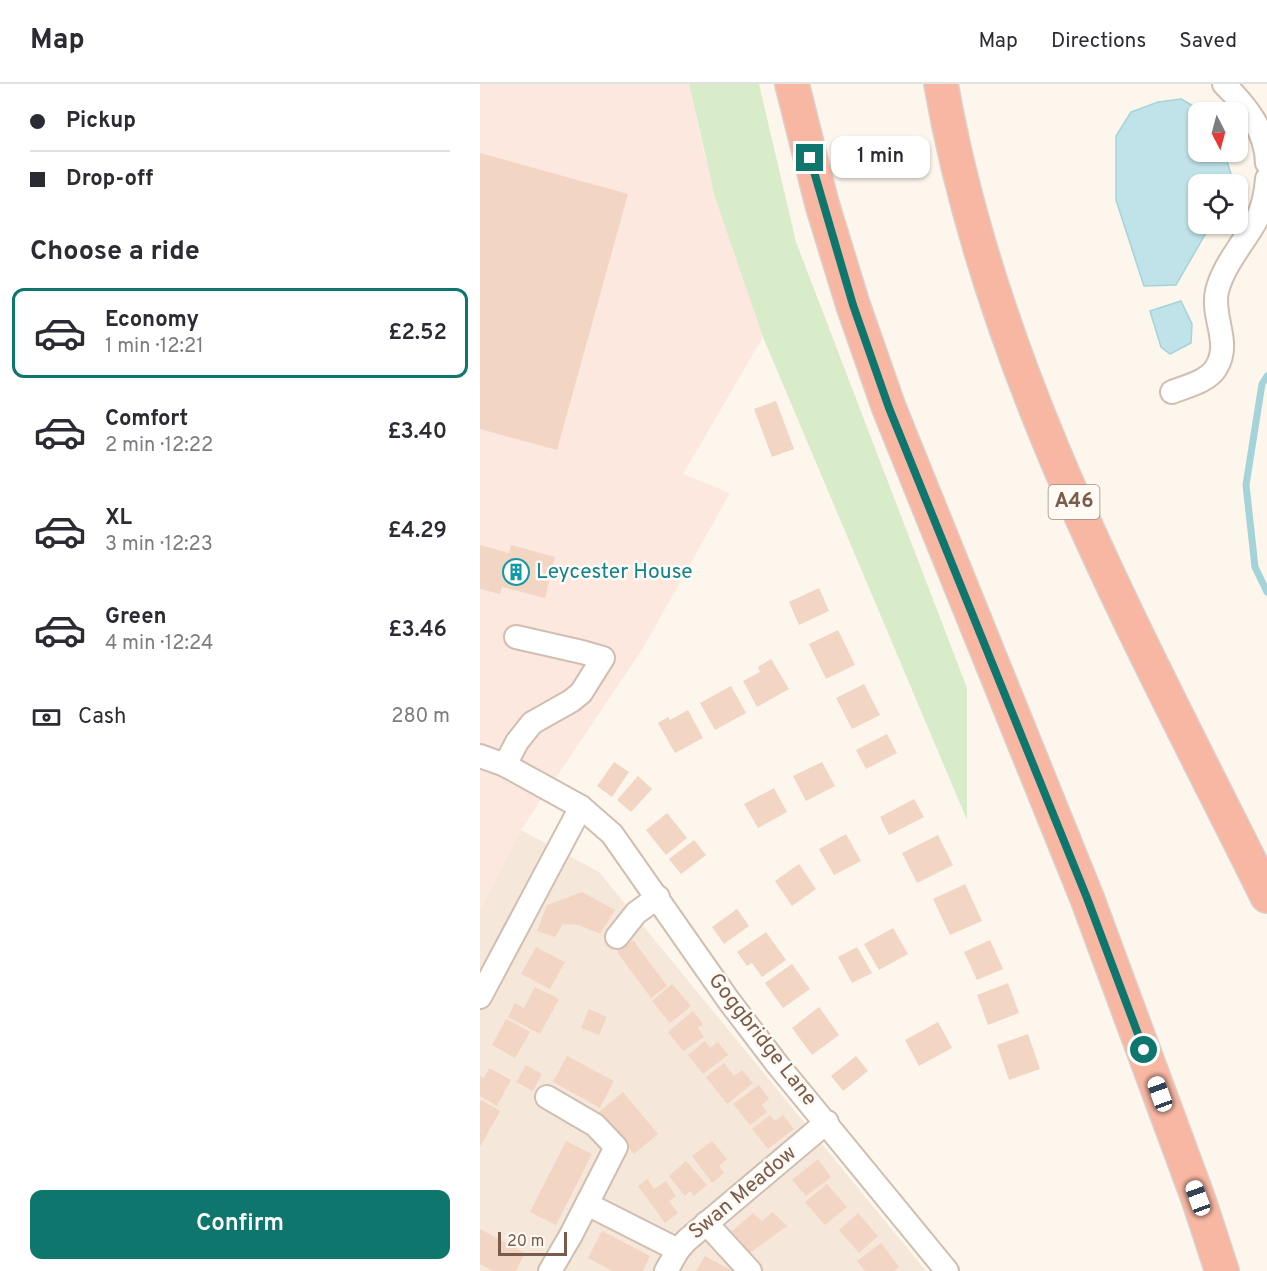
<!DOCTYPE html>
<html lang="en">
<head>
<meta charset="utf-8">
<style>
  :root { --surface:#fff; --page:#f2f2f3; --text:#2b2b33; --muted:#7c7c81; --line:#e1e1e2; --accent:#0f766e }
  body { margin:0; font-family:Overpass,sans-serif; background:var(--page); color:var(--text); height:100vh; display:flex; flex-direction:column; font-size:22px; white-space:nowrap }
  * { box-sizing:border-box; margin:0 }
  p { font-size:20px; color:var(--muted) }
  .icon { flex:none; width:33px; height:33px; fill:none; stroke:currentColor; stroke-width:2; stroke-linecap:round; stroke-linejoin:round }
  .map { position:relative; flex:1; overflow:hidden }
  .details { display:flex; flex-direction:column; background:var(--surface); width:480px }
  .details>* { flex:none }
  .banner { display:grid; align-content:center; height:132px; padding:0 30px; background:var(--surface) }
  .needle { width:39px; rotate:174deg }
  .controls { position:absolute; left:708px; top:18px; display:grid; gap:12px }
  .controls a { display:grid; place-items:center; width:60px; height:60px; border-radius:12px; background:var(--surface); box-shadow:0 2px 4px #0004; font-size:30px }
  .scale { position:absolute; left:18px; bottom:15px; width:69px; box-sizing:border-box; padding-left:6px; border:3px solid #7a5c4d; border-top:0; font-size:16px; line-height:21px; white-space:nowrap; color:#7a5c4d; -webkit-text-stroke:4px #fffaf3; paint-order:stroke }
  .end { position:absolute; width:27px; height:27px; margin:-14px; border:8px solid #0f766e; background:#fff; box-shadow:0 0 0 3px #fff }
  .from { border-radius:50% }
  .bubble { position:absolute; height:42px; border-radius:12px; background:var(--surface); box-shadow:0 2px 4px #0004; font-size:20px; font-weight:600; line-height:42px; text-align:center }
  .car { position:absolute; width:18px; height:36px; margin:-18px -9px; border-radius:8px; box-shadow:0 0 4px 2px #0007; background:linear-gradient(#fff 24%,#345 0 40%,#fff 0 76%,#345 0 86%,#fff 0) }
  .banner b { display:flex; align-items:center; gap:21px; height:57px; font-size:22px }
  .banner b+b { border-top:2px solid var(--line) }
  .banner i { width:15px; height:15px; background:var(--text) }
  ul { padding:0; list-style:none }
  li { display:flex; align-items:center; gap:18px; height:90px; margin:0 12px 9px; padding:0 18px; border:3px solid transparent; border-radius:12px }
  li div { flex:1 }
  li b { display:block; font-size:22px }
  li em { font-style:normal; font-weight:600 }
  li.active { border-color:var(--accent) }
  li>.icon { width:54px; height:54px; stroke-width:1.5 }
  h2 { padding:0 30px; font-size:27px; line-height:72px }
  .pay { display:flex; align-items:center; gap:15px; height:66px; padding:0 30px; font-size:22px }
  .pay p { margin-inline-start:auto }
  .primary-button { display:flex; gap:12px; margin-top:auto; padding:12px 30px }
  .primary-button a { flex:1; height:69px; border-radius:12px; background:var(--accent); color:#fff; font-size:24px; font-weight:600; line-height:69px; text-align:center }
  header { display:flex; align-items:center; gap:36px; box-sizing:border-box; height:84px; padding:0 30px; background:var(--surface); border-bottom:2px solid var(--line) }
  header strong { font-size:28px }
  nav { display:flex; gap:33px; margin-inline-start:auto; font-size:21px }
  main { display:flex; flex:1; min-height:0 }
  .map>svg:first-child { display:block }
</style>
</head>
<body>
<header>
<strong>Map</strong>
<nav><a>Map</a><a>Directions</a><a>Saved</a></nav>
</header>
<main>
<section class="details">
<div class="banner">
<b><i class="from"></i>Pickup</b>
<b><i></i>Drop-off</b>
</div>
<h2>Choose a ride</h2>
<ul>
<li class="active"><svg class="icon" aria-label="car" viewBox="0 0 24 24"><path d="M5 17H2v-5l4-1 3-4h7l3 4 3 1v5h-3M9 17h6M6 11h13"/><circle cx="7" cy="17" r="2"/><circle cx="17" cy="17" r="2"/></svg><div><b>Economy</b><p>1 min · 12:21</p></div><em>£2.52</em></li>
<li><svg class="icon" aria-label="car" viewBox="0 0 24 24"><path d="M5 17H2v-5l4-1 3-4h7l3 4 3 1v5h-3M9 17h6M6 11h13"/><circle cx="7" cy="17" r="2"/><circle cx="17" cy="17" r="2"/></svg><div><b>Comfort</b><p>2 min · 12:22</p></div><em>£3.40</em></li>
<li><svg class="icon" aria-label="car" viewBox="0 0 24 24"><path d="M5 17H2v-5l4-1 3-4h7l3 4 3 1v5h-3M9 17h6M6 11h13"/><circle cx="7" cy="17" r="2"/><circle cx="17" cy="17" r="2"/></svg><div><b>XL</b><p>3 min · 12:23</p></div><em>£4.29</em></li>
<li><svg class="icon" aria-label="car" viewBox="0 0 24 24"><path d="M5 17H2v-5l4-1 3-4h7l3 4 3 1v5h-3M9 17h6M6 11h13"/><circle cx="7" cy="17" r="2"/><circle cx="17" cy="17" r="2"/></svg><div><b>Green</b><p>4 min · 12:24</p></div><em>£3.46</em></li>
</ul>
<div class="pay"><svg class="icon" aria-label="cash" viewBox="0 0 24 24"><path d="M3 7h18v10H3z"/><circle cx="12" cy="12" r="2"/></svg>Cash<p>280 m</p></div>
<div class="primary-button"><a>Confirm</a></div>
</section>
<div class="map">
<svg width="787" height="1187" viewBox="0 0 787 1187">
  <rect width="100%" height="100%" fill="#fdf6ec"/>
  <polygon fill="#f5e8da" points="41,746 119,788 446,1187 0,1187 0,825"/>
  <polygon fill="#fde8e0" points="0,0 209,0 224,69 283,253 203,390 250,409 163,564 41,746 0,825"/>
  <polygon fill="#d8ecc9" points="209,0 279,0 316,158 487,604 487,736 283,253 235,113"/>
  <g fill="#bfe3e8" stroke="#a5d3da" stroke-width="1.5">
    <polygon points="701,15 724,28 718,28 718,68 744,68 751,90 749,100 718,100 718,140 731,140 696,201 664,202 636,116 636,52 651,28 678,18"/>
    <polygon points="701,217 712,240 711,259 690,270 681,263 670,227"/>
  </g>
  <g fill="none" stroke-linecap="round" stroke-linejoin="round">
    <polyline stroke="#a5d3da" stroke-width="7" points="787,292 782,300 766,401 775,483 787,508"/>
  </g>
  <g fill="#f3d5c3">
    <polygon points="0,69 148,110 77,366 0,345"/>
    <polygon points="296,317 314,365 292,373 274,325"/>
    <polygon points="0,461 29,469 31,461 75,473 65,514 22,503 20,510 0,505"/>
    <polygon points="339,504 349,527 319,541 309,518"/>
    <polygon points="358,546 375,581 346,595 329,560"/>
    <polygon points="291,575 309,605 277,623 263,597 280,588 278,583"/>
    <polygon points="384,600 400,631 372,645 356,614"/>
    <polygon points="251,602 266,629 235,646 220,619"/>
    <polygon points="208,626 223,654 195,669 178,639 188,633 190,636"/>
    <polygon points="407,650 417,669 386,685 376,666"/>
    <polygon points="134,678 149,688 132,713 117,702"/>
    <polygon points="342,678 355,702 326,717 313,692"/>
    <polygon points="158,692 172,705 151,728 137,716"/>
    <polygon points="294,704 307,728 278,744 264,720"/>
    <polygon points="434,715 444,733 409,751 400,733"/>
    <polygon points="187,729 207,754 186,771 166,746"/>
    <polygon points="366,750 381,777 354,791 339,765"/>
    <polygon points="458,751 473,781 437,799 422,769"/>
    <polygon points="214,756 226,771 201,790 189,775"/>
    <polygon points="319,780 336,805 312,822 295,797"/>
    <polygon points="485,800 502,837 470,851 453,815"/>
    <polygon points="102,808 135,826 120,850 99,841 83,840 75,853 57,847 67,821"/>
    <polygon points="257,825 269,842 244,860 232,843"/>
    <polygon points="413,844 428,870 399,886 384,860"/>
    <polygon points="286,848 306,876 282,893 272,879 267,882 257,868"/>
    <polygon points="153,856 187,902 171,914 137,868"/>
    <polygon points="510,856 523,885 497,896 484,868"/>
    <polygon points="56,863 85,878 70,905 41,890"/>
    <polygon points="377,863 392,889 372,899 358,873"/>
    <polygon points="312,880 330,905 303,924 285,899"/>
    <polygon points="528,899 539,929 508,941 497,911"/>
    <polygon points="192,900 211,922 190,939 172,917"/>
    <polygon points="55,903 79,915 60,950 28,933 35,919 44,924"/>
    <polygon points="339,923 359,951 332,971 312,944"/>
    <polygon points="109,925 127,933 119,951 101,944"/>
    <polygon points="213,927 223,940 218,944 224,953 203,967 188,948"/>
    <polygon points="26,935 50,948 35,974 12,961"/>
    <polygon points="458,938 472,964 439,982 425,956"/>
    <polygon points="548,950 560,985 529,996 517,961"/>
    <polygon points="225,957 230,964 238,958 248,971 223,990 208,971"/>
    <polygon points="87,972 134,997 120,1024 73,998"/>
    <polygon points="376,972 388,987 363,1007 351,992"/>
    <polygon points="244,979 254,992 262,986 273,999 247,1020 226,993"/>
    <polygon points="46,981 62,990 53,1007 36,998"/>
    <polygon points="9,984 31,996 17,1022 0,1012 0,992 4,994"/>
    <polygon points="279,1001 289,1015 282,1021 287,1028 270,1041 253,1020"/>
    <polygon points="143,1008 178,1050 154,1070 119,1028"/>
    <polygon points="1,1016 20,1027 0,1063 0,1018"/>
    <polygon points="290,1031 295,1037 303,1031 314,1045 288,1065 272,1045"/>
    <polygon points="86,1057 112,1070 76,1141 50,1128"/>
    <polygon points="232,1057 247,1075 239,1082 244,1089 232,1099 212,1072"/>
    <polygon points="338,1075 351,1093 326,1112 312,1096"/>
    <polygon points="206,1077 227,1101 214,1112 210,1107 205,1112 189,1092"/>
    <polygon points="167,1095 174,1105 186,1097 196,1112 189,1117 198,1129 185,1139 158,1102"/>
    <polygon points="347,1100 367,1123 345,1141 325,1118"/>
    <polygon points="293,1128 307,1142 267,1171 251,1148 273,1129 282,1137"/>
    <polygon points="378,1129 398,1152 379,1169 359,1146"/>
    <polygon points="0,1145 45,1169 36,1187 13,1187 0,1180"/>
    <polygon points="122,1147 170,1172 163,1187 132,1187 108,1174"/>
    <polygon points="401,1159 419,1183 414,1187 385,1187 377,1177"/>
    <polygon points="225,1172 253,1187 216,1187"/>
  </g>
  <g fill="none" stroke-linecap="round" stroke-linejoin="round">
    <defs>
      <g id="minor">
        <path d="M744 0C766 22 786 46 787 79"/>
        <path d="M692 308C707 302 727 298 736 284 752 258 731 234 737 207 744 179 766 157 779 131 784 119 786 107 787 95"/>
        <polyline points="0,672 25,681 101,723 132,750 249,917 297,980 467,1187"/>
        <polyline points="25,681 37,658 52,639 91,617 101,609 123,574 102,568 36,553"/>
        <polyline points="137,853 156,829 178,813"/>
        <polyline points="0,913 101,723"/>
        <polyline points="67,1013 115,1041 136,1063 91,1151 70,1187"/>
        <polyline points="107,1120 198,1166"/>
        <polyline points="226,1139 270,1187"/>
        <polyline points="186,1187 198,1166 207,1156 347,1038"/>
      </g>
      <g id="highway">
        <polyline points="312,0 342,120 373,221 409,324 607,814 718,1114 742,1187"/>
        <path d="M461 0C512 291 658 551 787 812"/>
      </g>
    </defs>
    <use href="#minor" stroke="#d1beb0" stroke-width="26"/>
    <use href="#highway" stroke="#dad1cd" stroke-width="36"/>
    <use href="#minor" stroke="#fff" stroke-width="22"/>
    <use href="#highway" stroke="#f7b7a3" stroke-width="33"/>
  </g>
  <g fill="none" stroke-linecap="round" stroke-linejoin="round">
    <polyline stroke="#0f766e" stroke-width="8" points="330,74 373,221 409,324 607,814 664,966"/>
  </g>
  <defs>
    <symbol id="building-ring" viewBox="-11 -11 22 22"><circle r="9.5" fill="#fffaf3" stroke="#0f9aa8" stroke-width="1.5"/><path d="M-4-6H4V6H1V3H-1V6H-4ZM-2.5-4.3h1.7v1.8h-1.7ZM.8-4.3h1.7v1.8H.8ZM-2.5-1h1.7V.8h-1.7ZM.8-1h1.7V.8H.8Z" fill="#0f9aa8"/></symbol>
  </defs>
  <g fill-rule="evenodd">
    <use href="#building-ring" x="21" y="473" width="30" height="30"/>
  </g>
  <g text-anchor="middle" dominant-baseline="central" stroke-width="5" stroke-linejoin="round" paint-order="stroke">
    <rect fill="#fffaf3" stroke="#a28b7f" stroke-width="1.5" x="568.5" y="401" width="51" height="34" rx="4.5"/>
    <g font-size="20" font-weight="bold" fill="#7a5c4d">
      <text x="594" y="418">A46</text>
    </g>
    <g font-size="21" fill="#0d838f" stroke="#fffaf3" text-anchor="start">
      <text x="56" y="488">Leycester House</text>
    </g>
    <g font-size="21" fill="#7a5c4d" stroke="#fffaf3">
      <text transform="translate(282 956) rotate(52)">Goggbridge Lane</text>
      <text transform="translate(263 1109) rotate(-40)">Swan Meadow</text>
    </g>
  </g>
</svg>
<div class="controls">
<a><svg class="needle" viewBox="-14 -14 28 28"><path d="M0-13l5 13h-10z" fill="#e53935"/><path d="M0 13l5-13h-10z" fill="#7c7c81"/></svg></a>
<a><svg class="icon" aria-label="locate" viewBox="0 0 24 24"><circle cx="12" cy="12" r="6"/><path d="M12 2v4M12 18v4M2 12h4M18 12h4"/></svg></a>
</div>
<div class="scale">20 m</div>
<i class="end from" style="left:664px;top:966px"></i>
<i class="end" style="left:330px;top:74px"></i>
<div class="bubble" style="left:351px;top:52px;width:99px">1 min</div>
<i class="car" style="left:680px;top:1010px;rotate:340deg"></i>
<i class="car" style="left:718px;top:1114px;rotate:340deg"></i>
</div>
</main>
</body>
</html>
